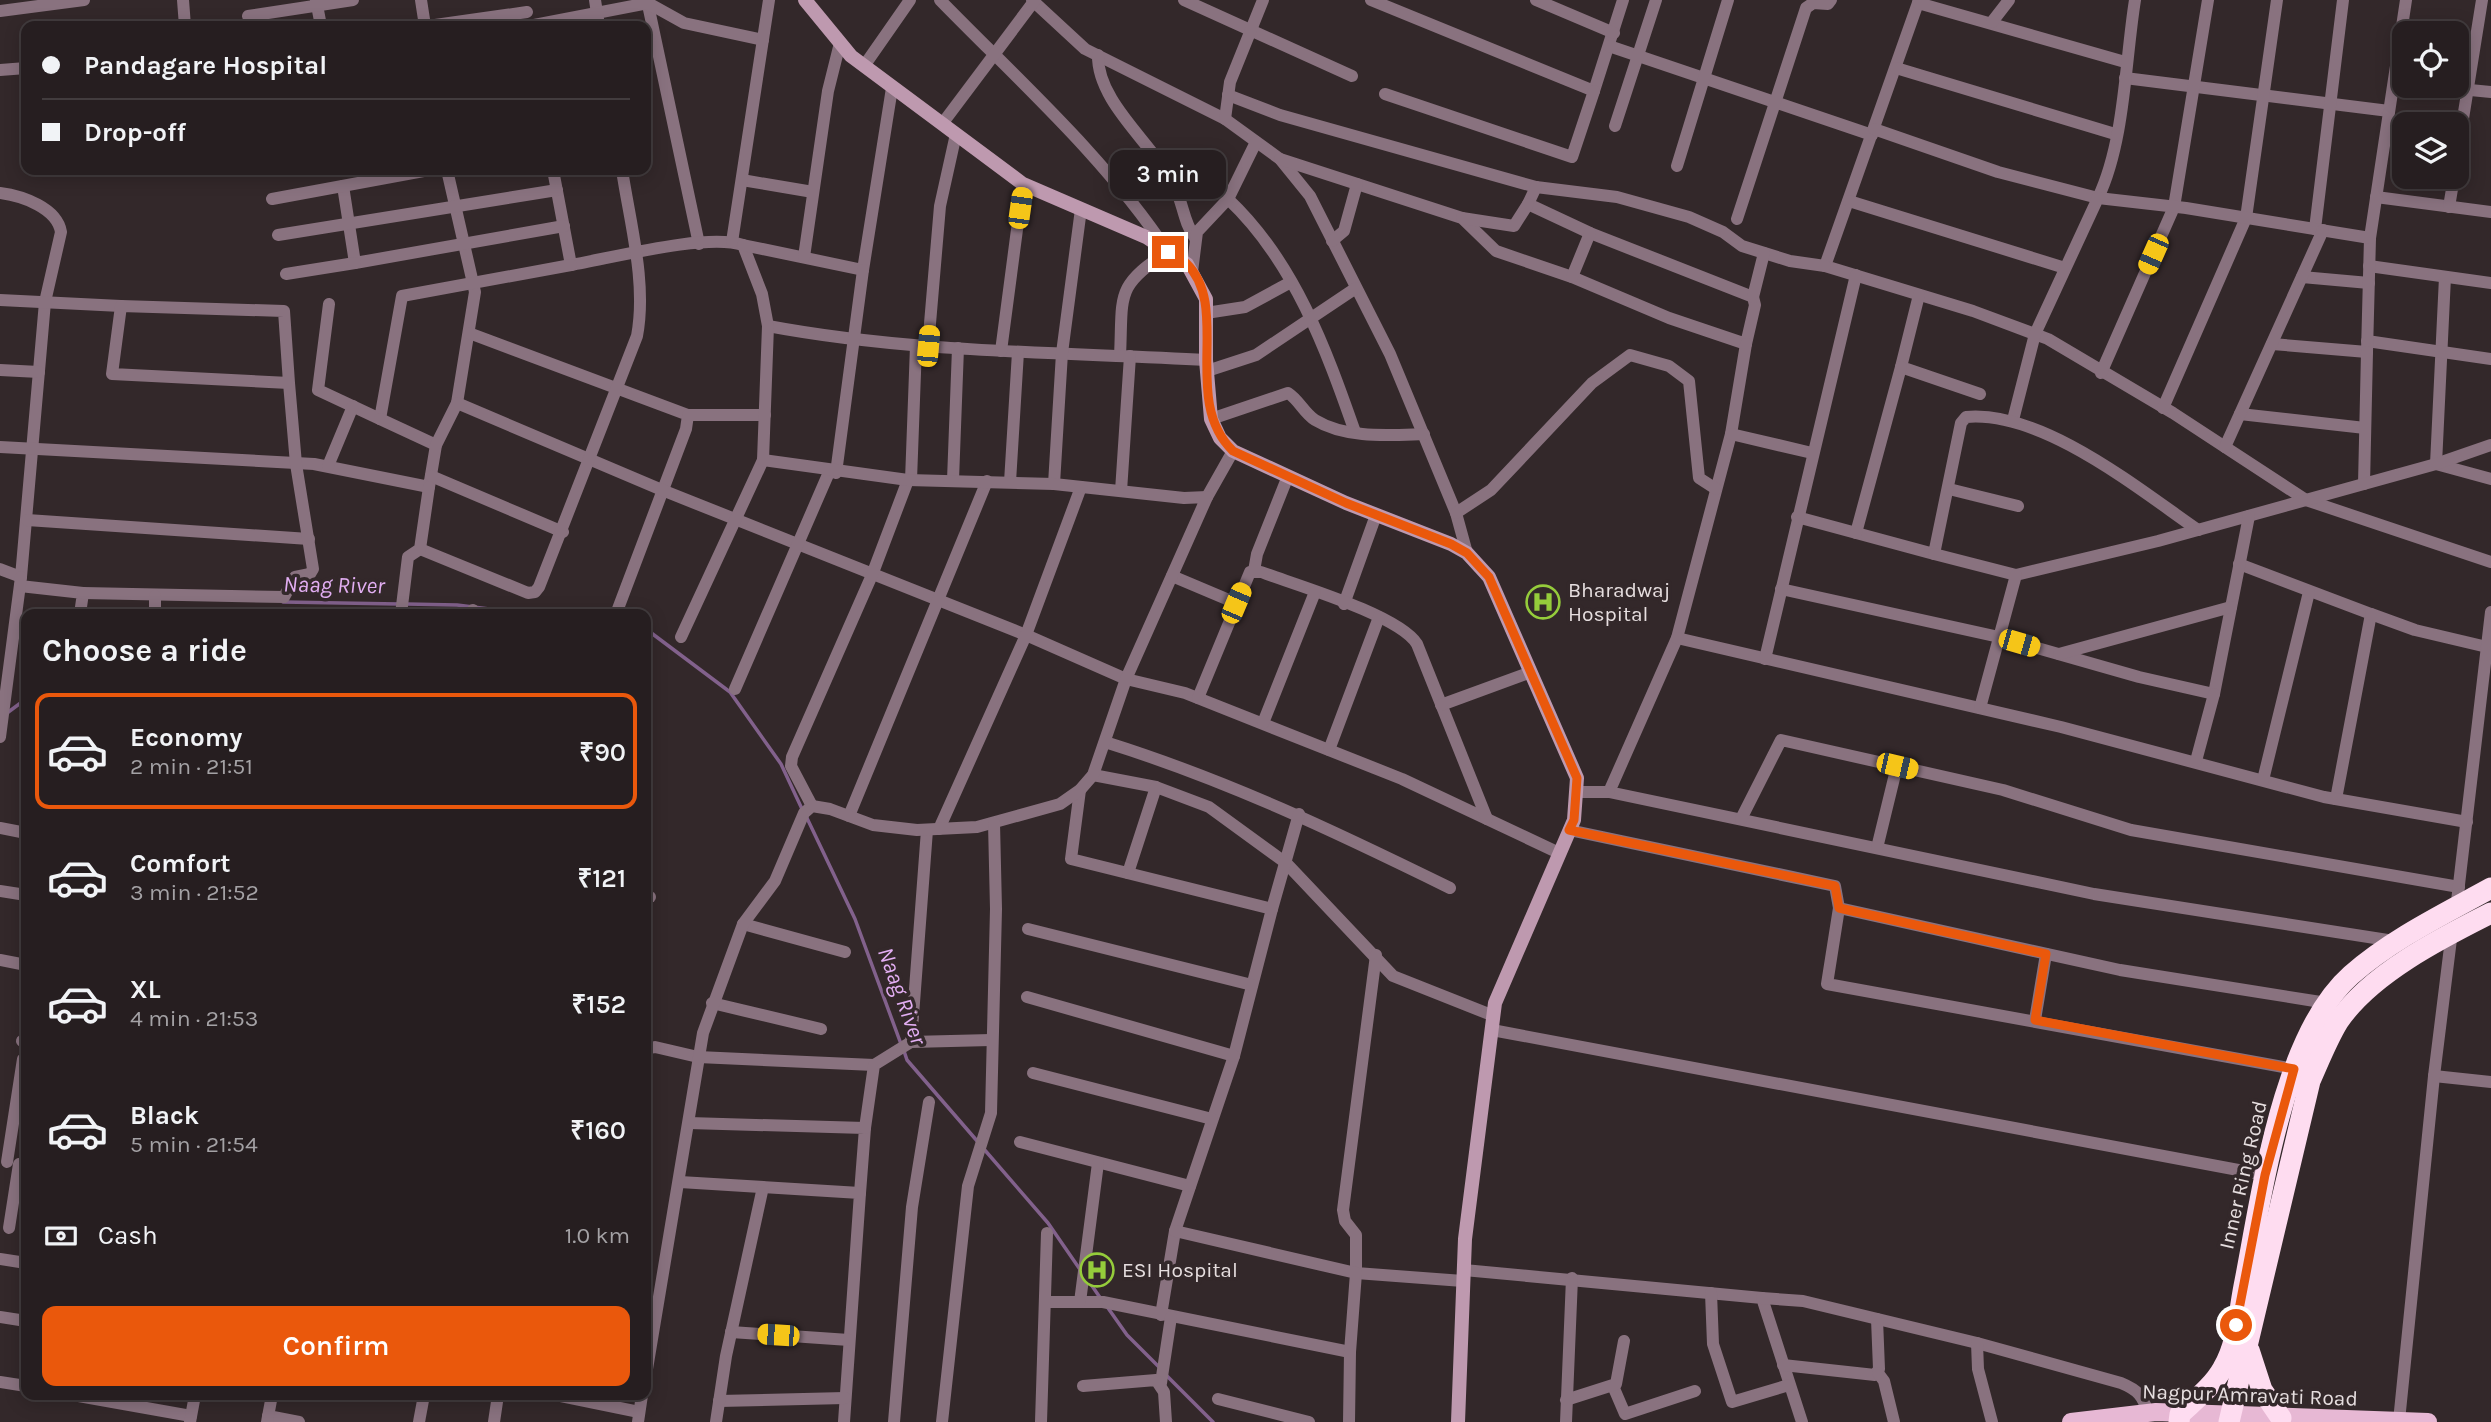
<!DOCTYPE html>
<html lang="en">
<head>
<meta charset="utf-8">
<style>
  :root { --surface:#261e20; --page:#322b2d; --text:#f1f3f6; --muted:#a4a2a5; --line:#423c3e; --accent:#ea580c }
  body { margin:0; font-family:Karla,sans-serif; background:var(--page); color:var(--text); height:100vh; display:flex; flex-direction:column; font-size:26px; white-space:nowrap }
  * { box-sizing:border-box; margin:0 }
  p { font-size:23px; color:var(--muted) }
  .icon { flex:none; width:38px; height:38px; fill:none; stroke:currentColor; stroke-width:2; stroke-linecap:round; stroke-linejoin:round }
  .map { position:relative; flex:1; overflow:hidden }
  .drawer { position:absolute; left:21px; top:609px; width:630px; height:791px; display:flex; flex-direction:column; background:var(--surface); border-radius:14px; box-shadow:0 4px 18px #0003,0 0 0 2px var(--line) }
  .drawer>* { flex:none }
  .top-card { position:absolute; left:21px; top:21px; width:630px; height:154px; border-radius:14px; box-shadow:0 4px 18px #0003,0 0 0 2px var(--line); display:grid; align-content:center; height:154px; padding:0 21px; background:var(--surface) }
  .fabs { position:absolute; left:2392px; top:21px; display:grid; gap:14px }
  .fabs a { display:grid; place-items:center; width:77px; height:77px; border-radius:14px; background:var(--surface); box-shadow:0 4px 18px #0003,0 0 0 2px var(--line); font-size:35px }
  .end { position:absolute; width:32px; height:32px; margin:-16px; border:9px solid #ea580c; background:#fff; box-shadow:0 0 0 4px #fff }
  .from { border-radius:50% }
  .bubble { position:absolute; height:49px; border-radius:14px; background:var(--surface); box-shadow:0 4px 18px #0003,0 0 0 2px var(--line); font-size:23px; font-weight:600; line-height:49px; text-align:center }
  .car { position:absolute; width:21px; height:42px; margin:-21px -10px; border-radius:9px; box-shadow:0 0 5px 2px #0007; background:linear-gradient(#f5c518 24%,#345 0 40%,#f5c518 0 76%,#345 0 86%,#f5c518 0) }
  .top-card b { display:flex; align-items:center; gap:24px; height:66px; font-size:26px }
  .top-card b+b { border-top:2px solid var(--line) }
  .top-card i { width:18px; height:18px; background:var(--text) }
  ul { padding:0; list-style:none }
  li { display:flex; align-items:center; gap:21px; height:116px; margin:0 14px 10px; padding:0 7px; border:4px solid transparent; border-radius:14px }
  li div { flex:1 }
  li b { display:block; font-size:26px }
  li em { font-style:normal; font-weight:600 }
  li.selected { border-color:var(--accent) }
  li>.icon { width:63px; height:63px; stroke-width:1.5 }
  h2 { padding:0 21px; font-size:32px; line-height:84px }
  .pay { display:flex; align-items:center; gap:18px; height:77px; padding:0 21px; font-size:26px }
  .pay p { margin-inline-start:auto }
  .cta { display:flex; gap:14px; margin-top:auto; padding:14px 21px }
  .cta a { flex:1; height:80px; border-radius:14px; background:var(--accent); color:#fff; font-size:28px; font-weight:600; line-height:80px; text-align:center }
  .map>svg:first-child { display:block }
</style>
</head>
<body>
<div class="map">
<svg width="2491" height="1422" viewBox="0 0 2491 1422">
  <rect width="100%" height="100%" fill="#33282a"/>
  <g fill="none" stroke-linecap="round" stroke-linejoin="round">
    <g stroke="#82618c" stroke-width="3.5">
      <polyline points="283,602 398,604"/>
      <polyline points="406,604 457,605 529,614"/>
      <polyline points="143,614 152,607"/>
      <polyline points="646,629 730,692 781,764 802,809"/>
      <polyline points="7,713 26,699"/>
      <polyline points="806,816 855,919 901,1044"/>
      <polyline points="904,1051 907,1060 978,1142"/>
      <polyline points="983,1148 1048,1223 1079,1268"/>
      <polyline points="1088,1280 1101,1299"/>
      <polyline points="1108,1308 1127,1335 1160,1368"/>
      <polyline points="1165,1374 1213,1422"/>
    </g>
    <g stroke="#89727f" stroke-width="12">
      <polyline points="183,0 185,26"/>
      <polyline points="316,0 321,26"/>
      <polyline points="421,0 425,26"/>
      <polyline points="595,0 599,26"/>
      <polyline points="647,0 699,244"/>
      <path d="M940 0C1020 82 1104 156 1168 252 1114 286 1123 296 1120 356"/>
      <polyline points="1032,0 1085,49 1225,119 1280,159 1310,196 1390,354 1456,513 1467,553"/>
      <polyline points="1184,0 1352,76"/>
      <polyline points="1371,0 1594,91 1623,0"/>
      <polyline points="1536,0 1614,33"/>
      <polyline points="1919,0 1825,266 1973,311 2048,339 2173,413 2306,500 2491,562"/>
      <polyline points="1918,3 2125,62"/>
      <polyline points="0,11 84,0"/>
      <polyline points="248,16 353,0"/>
      <polyline points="1992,22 2009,0"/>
      <polyline points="428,26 527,12"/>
      <polyline points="529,26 648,3 684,23 763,40"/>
      <polyline points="1609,46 1872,135"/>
      <path d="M1098 55C1097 102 1152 143 1173 183 1183 201 1183 222 1195 238"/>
      <polyline points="864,66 910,0"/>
      <polyline points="1896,68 2115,134"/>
      <polyline points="0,70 26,68"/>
      <polyline points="2125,78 2389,111"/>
      <polyline points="2429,86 2491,92"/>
      <polyline points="1385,94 1572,157 1594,91"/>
      <polyline points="1228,95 1280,115 1536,187 1617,197 1689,217 1723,232 1742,246 1790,261 1825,266"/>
      <polyline points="1225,119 1230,82 1263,0"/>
      <polyline points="942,124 1035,0"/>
      <polyline points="1615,126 1656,0"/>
      <path d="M1874 129 1998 172 2098 198C2125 141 2125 62 2135 0"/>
      <polyline points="2457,156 2482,0"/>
      <polyline points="1280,159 1462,218 1496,251 1572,277 1669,318 1746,344 1755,305 1753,297 1590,233 1528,204 1536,187"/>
      <polyline points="1677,166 1728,0"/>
      <polyline points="447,170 475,292 457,403"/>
      <path d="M553 170 571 265C612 258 706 233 743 245L762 294 768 326C912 353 1060 352 1206 360"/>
      <polyline points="742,180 813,192"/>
      <polyline points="343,186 355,263 564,226"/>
      <path d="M0 193C23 196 57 208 61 232L45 302 21 577 0 569"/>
      <polyline points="2376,197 2491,212"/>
      <polyline points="272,199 429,170"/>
      <path d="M1228 199C1294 261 1326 349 1355 432"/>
      <polyline points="1849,201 2065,268"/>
      <polyline points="2449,207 2454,177"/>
      <polyline points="1462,218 1514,226 1528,204"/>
      <polyline points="1737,219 1806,8 1813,3 1828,4 1831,0"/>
      <polyline points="2315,229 2343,0"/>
      <polyline points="278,235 557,190"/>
      <polyline points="1332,241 1344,231 1357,184"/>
      <polyline points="732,242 769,0"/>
      <polyline points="743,245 863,270 892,88"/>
      <polyline points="804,257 828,91 840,43"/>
      <polyline points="2369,266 2491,283"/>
      <polyline points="1192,272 1197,232 1228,199 1256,142"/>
      <polyline points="286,274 355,263"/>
      <polyline points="1572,277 1590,233"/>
      <polyline points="2302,277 2369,283"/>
      <polyline points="2445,277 2436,464 2491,479"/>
      <polyline points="1919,295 1901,367 1980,394"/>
      <polyline points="1753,297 1764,253"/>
      <polyline points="0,300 121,306"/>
      <polyline points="329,304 318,390 380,419 402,296 571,265"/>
      <polyline points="1206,313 1245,307 1291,282"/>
      <polyline points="469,333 688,415 686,429 616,614"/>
      <polyline points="2367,341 2491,359"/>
      <polyline points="1746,344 1731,434 1677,638 1609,792 2094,894 2394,941"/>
      <polyline points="2272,344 2367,352 2370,238"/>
      <polyline points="928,347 940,206 956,134"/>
      <polyline points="1001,351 1023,184"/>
      <polyline points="0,370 39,372"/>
      <polyline points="1207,371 1256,355 1356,288"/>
      <polyline points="2101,373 2174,207 2208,0"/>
      <polyline points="2163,408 2246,218 2277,0"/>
      <polyline points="2240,414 2365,428"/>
      <polyline points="688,415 765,415"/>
      <polyline points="380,419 436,445"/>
      <path d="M1211 419 1288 393C1299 400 1304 413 1315 420 1346 439 1390 435 1424 434"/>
      <polyline points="2013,420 2035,334 2098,198 2186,208 2370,238 2406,0"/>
      <polyline points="1731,434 1812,453"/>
      <polyline points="0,447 314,464 429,487 436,445 457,403 662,490 1026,635 1126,679 1185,693 1402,779 1559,853"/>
      <polyline points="2225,447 2323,230"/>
      <polyline points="328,466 353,406"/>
      <polyline points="836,473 863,270"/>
      <polyline points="431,476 563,532"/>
      <polyline points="911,480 916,346"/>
      <polyline points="953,480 958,348"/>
      <polyline points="1010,482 1018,352"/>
      <polyline points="1054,484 1062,353 1081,209"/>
      <polyline points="2364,484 2367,352"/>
      <polyline points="1949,489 2018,506"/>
      <polyline points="1121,491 1130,356"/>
      <polyline points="1207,497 1233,451"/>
      <polyline points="1456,513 1491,490 1592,383 1630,355 1669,366 1689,381 1699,478 1716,489"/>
      <path d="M1797 517 1934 554 1961 423 1966 417C2042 410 2137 488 2198 530"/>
      <polyline points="27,520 309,539"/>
      <polyline points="1856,533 1901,367"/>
      <path d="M420 549 528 593 535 592 539 587 637 336C647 283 630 223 622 170"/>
      <polyline points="1934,554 2016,575 2158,541 2436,464 2491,445"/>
      <polyline points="2239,564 2371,614 2336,799"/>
      <polyline points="1254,571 1257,554 1288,476"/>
      <polyline points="1172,576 1236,603"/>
      <polyline points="20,586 83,593 80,614"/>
      <polyline points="1781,589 1999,637 2139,677 2214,694 2249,516"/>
      <polyline points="83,593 284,597 295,577 310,574 313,569 296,464 289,383 112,374 121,306 284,311 289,383"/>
      <polyline points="1344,604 1376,515"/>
      <polyline points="155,614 155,596"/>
      <polyline points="401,614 408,557 420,549 429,487"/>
      <polyline points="472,614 473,610"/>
      <polyline points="2371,614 2415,630 2487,647"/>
      <polyline points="681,637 763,460"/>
      <polyline points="1677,638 2061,727 2324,797 2467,822"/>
      <polyline points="2059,654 2231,607"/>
      <polyline points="1765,659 1856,275"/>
      <polyline points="735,689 830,470"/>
      <path d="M1198 698 1250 572H1261C1296 585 1399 615 1417 644L1487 819"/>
      <polyline points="1441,705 1531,672"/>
      <polyline points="1980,708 2016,575"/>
      <polyline points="1263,723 1315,592"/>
      <polyline points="0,737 21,577"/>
      <path d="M1105 742C1227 780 1336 832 1450 888"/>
      <polyline points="1329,750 1379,617"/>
      <polyline points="2196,761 2214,694"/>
      <polyline points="1093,775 1156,787 1209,807 1286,863 1393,976 1494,1016"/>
      <polyline points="2263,780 2309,592"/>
      <polyline points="1080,790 1071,859 1272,909 1234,1056 1175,1231 1161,1315"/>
      <polyline points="1576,792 1609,792"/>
      <polyline points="812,806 791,766 792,757 872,575 908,480"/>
      <polyline points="849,816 987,481"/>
      <polyline points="1741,819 1781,740 2003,790 2131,830 2459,887"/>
      <polyline points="0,828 26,833"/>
      <polyline points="939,829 1026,635 1081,487"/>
      <polyline points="927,830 911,1042 991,1040"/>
      <polyline points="1569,830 1835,886 1839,908"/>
      <polyline points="1877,848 1897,766"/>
      <polyline points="1128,873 1156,787"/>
      <polyline points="0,891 26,895"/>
      <polyline points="646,897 650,897"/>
      <polyline points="1272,909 1299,814"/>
      <polyline points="2456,910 2491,612"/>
      <polyline points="743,924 845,952"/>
      <polyline points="1028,929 1252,985"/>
      <polyline points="1376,955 1343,1210 1345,1221 1356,1235 1356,1273 1463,1281"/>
      <polyline points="0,960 26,965"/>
      <polyline points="1027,997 1234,1056"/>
      <polyline points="712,1003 821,1029"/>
      <polyline points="2035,1020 2046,954"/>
      <polyline points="1492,1030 2265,1175"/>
      <polyline points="22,1041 26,1042"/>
      <polyline points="646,1049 655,1047 698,1057 874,1065"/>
      <polyline points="2294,1069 1827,984 1839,908 2120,970 2327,1003"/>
      <polyline points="1033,1073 1212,1119"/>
      <polyline points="2434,1076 2491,1082"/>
      <polyline points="689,1123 865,1128 860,1193"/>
      <polyline points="865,1128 874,1065 911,1042"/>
      <polyline points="1020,1142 1190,1186"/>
      <polyline points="7,1162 23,1059"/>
      <polyline points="1098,1163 1080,1302 1103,1302 1350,1352"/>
      <polyline points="680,1182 860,1193 844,1422"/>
      <polyline points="9,1228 19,1164"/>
      <polyline points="1175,1231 1356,1273 1350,1352 1349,1422"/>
      <polyline points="0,1259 26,1263"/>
      <polyline points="1464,1270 1762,1298 1802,1422"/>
      <polyline points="1711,1293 1713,1344 1732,1402 1789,1385"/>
      <path d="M1762 1298 1803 1301 1977 1343 2121 1383C2138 1390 2143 1396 2148 1413"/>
      <polyline points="1045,1302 1080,1302"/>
      <polyline points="0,1317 26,1321"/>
      <polyline points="731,1332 849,1340"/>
      <polyline points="1977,1343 1978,1369 1992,1422"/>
      <polyline points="1783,1365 1875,1375 1879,1369 1877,1319"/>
      <polyline points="1878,1373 1884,1381 1894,1422"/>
      <polyline points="646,1375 703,1033 743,924 775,881 804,813 812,806 830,809 873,825 917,830 977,827 1060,804 1080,790 1093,775 1126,679 1207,497 1184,498 1054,484 908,480 763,460 768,326"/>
      <polyline points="0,1382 26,1386"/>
      <polyline points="1161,1383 1171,1317"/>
      <polyline points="1083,1386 1156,1380 1164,1392 1166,1422"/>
      <polyline points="1613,1386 1625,1414 1695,1391"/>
      <polyline points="73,1395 191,1416"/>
      <polyline points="556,1395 639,1412"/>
      <polyline points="1218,1399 1309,1422"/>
      <polyline points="1566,1400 1616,1384 1624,1341"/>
      <polyline points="719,1401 845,1398"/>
      <polyline points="268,1416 299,1422"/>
      <polyline points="2399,1421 2434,1076 2452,931"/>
      <polyline points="190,1422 195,1395"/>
      <polyline points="267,1422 272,1395"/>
      <polyline points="419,1422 424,1395"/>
      <polyline points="494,1422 498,1395"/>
      <polyline points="638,1422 642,1395"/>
      <polyline points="716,1422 726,1356 763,1187"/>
      <polyline points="894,1422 912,1207 929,1102"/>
      <polyline points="942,1422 968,1186 991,1113 996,909 994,823"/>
      <polyline points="1041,1422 1047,1233"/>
      <polyline points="1566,1422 1572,1278"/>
    </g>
    <polyline stroke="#be99af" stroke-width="14" points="805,0 851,56 1023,184 1146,237 1187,264 1206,299 1206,360 1211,419 1220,438 1233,451 1346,503 1451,544 1467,553 1489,577 1577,778 1574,820 1495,1003 1465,1239 1458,1422"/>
    <polyline stroke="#e7b8d4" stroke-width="18" points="2071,1422 2156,1412 2428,1422"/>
    <g stroke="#fedcf0" stroke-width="21">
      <polyline points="2249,1350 2262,1390 2281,1418"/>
      <path d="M2179 1422 2180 1414C2195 1400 2213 1386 2223 1368 2238 1343 2239 1309 2245 1281 2262 1193 2283 1035 2351 975 2392 939 2444 914 2491 888"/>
      <path d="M2229 1422 2310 1081C2319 1061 2327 1040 2338 1022 2370 974 2441 938 2491 913"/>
    </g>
  </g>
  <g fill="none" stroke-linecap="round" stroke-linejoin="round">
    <path stroke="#ea580c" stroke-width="9" d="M1168 252C1174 255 1182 259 1186 263 1232 307 1180 400 1233 451L1346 503 1451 544 1467 553 1489 577 1577 778 1574 820 1569 830 1835 886 1839 908 2046 954 2035 1020 2294 1069 2265 1175 2236 1325"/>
  </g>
  <defs>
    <symbol id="hospital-ring" viewBox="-11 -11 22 22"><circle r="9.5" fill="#33282a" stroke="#95cc3b" stroke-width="1.5"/><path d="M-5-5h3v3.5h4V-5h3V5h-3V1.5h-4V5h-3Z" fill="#95cc3b"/></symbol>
  </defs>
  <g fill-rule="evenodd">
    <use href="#hospital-ring" x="1524" y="583" width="38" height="38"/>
    <use href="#hospital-ring" x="1078" y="1251" width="38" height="38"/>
  </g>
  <g text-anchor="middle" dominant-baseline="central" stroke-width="7" stroke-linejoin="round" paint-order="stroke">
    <g font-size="21" fill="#e6dedf" stroke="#33282a" text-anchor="start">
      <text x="1568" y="590">Bharadwaj<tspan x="1568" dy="24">Hospital</tspan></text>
      <text x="1122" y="1270">ESI Hospital</text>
    </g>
    <g font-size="21" fill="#e6dedf" stroke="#33282a">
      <text transform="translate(2243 1175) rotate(-77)">Inner Ring Road</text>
      <text transform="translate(2250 1395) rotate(2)">Nagpur Amravati Road</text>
    </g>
    <g font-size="23" font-style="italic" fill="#e2aef2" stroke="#33282a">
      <text transform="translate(334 585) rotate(1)">Naag River</text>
      <text transform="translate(902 996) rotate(70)">Naag River</text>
    </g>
  </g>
</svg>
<div class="fabs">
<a><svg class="icon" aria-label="locate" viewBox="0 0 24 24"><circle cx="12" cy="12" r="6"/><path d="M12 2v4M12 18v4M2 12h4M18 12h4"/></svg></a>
<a><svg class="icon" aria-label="layers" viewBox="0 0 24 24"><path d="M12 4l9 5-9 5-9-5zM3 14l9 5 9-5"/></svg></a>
</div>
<i class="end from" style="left:2236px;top:1325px"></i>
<i class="end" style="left:1168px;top:252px"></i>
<div class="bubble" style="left:1110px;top:150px;width:116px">3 min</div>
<i class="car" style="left:1020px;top:208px;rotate:8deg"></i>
<i class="car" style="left:2153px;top:254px;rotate:204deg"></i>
<i class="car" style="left:928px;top:346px;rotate:5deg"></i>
<i class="car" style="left:1236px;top:603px;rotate:23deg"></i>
<i class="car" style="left:2019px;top:643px;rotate:106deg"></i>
<i class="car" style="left:1897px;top:766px;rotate:103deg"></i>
<i class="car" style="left:778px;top:1335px;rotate:274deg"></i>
<div class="top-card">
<b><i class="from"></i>Pandagare Hospital</b>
<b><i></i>Drop-off</b>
</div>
<section class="drawer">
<h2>Choose a ride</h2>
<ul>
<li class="selected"><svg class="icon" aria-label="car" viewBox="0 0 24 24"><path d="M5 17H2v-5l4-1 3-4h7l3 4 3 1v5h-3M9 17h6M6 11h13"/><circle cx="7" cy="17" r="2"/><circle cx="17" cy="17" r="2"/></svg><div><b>Economy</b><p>2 min · 21:51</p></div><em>₹90</em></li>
<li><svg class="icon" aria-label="car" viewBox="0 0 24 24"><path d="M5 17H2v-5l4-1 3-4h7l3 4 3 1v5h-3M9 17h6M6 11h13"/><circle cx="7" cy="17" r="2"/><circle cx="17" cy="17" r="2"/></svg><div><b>Comfort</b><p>3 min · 21:52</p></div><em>₹121</em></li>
<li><svg class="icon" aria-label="car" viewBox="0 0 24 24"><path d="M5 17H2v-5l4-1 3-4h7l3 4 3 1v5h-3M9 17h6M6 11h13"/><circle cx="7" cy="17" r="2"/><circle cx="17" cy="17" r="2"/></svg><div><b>XL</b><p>4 min · 21:53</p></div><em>₹152</em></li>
<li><svg class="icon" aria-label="car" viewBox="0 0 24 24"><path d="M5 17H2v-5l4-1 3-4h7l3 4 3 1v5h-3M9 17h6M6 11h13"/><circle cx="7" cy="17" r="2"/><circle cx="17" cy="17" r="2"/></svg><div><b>Black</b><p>5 min · 21:54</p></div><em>₹160</em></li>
</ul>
<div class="pay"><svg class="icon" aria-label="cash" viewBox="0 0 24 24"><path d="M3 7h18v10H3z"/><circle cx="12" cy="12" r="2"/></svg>Cash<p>1.0 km</p></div>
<div class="cta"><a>Confirm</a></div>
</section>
</div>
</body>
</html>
